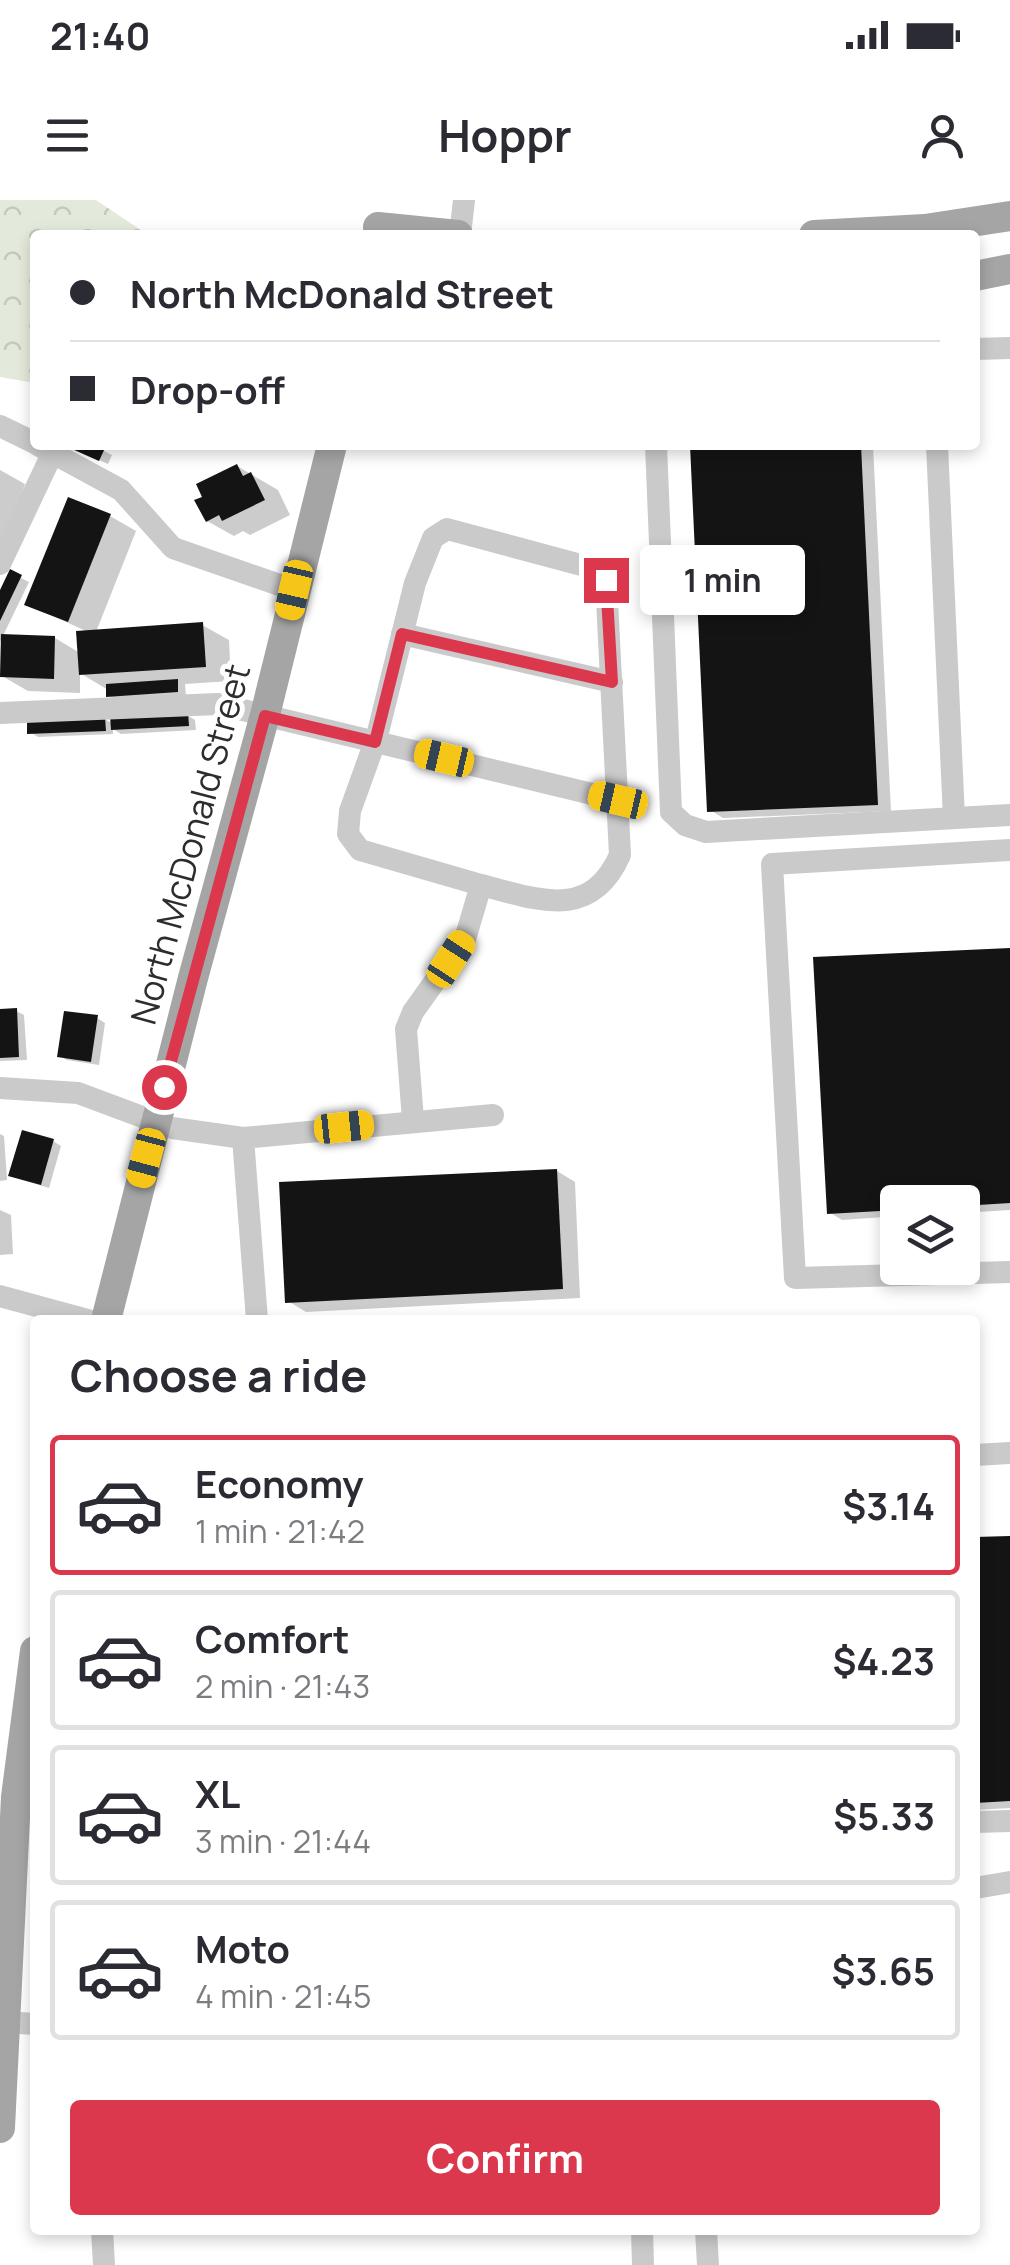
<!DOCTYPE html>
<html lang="en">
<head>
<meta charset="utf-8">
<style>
  :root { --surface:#fff; --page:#f2f2f3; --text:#2b2b33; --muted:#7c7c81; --line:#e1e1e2; --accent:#db384e }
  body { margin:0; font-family:Manrope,sans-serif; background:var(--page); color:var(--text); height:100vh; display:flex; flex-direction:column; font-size:38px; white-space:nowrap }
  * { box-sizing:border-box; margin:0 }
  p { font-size:32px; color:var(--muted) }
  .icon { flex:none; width:55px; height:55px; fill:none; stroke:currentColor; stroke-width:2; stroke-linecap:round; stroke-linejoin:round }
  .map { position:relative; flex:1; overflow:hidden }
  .panel { position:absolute; left:30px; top:1115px; width:950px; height:920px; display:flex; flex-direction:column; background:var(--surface); border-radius:10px; box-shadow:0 5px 15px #0003 }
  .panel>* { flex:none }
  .banner { position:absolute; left:30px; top:30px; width:950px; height:220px; border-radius:10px; box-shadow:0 5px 15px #0003; display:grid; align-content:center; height:220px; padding:0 40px; background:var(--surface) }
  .controls { position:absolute; left:880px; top:985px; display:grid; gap:20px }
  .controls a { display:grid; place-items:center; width:100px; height:100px; border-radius:10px; background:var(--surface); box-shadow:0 5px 15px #0003; font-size:50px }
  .end { position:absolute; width:45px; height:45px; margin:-22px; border:12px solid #db384e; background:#fff; box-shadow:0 0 0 5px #fff }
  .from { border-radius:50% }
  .bubble { position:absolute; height:70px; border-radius:10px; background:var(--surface); box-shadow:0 5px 15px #0003; font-size:32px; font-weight:700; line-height:70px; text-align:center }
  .car { position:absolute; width:30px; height:60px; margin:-30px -15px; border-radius:12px; box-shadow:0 0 8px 2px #0007; background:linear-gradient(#f5c518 24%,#345 0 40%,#f5c518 0 76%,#345 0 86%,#f5c518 0) }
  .banner b { display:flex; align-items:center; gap:35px; height:95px; font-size:38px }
  .banner b+b { border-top:2px solid var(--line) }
  .banner i { width:25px; height:25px; background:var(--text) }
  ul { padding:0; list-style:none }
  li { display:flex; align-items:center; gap:30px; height:140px; margin:0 20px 15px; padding:0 20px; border:5px solid var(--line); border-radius:10px }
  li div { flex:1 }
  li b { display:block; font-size:38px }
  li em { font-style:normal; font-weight:700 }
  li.current { border-color:var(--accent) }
  li>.icon { width:90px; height:90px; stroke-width:1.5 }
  h2 { padding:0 40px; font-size:45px; line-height:120px }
  .cta { display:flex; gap:20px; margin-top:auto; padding:20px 40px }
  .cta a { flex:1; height:115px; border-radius:10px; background:var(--accent); color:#fff; font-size:40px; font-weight:700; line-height:115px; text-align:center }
  .status { display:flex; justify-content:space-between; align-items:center; height:70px; padding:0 50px; background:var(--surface); direction:ltr }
  .status svg { height:28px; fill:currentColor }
  header { display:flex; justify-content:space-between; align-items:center; height:130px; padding:0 40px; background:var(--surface); font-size:45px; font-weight:700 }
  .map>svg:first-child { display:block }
</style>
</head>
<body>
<div class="status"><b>21:40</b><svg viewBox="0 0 49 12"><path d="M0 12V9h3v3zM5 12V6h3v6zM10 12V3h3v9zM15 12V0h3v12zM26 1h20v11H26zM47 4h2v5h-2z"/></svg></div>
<header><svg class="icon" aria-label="menu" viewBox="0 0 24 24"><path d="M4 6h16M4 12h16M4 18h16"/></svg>Hoppr<svg class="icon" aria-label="person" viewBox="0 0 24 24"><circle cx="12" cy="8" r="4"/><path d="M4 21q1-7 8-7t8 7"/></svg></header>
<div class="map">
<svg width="1010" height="2065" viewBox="0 0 1010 2065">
  <defs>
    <pattern id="forest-crowns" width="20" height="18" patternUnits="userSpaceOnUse" patternTransform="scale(2.5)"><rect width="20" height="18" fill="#e4eadb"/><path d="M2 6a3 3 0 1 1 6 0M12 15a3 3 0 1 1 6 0" fill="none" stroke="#c4c9bc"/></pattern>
  </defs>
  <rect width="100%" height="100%" fill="#fff"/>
  <polygon fill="url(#forest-crowns)" points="0,0 96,0 148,35 35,35 35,183 0,177"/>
  <g fill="#0003">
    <polygon points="66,245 93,245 112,255 108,264"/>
    <polygon points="692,245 873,245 891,611 723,618 710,610"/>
    <polygon points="237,266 278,290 290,315 250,335 243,331 234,336 207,321"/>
    <polygon points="0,270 25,284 0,356"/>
    <polygon points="70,300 110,316 136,331 96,432 202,425 229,440 231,481 185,484 186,496 117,500 109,496 108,490 80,473 80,493 28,491 2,476 55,438 80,453 88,432 27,404"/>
    <polygon points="11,373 29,382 0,442 0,396"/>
    <polygon points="187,515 195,520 196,530 121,534 113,529 113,534 38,537 30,532 105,519 113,524"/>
    <polygon points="1010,751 1010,1010 962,1013 962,1002 898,1002 898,1016 842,1020 829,1012"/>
    <polygon points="16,811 24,815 27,860 0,861 0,812"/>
    <polygon points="97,818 105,823 99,865 67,860 59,856"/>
    <polygon points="0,934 4,936 7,980 0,981"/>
    <polygon points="53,941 61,946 49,988 19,979"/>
    <polygon points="557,971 575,982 580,1098 306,1112 288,1101"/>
    <polygon points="0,1010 11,1015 13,1054 0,1055"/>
    <polygon points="1010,1338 1010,1608 975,1610 975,1340"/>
  </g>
  <g fill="#141414">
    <polygon points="63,245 99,245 105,248 99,261"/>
    <polygon points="690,245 861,245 878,605 707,612"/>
    <polygon points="237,264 243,276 251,272 265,300 222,321 219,315 206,322 194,300 202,297 196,284"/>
    <polygon points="68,297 111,314 68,422 24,405"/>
    <polygon points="10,369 22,375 0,421 0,390"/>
    <polygon points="203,422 206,467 79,475 76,431"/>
    <polygon points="1,434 55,436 54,479 0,477"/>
    <polygon points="178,479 178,492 106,497 106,484"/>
    <polygon points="188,512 189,526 111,530 110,516"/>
    <polygon points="105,517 106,531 27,534 27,520"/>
    <polygon points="1010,748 1010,1003 962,1006 962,1002 898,1002 898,1010 827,1014 813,757"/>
    <polygon points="17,808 19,857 0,858 0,809"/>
    <polygon points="64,811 98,815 91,862 57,857"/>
    <polygon points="22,930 54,939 41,985 8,976"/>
    <polygon points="557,969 563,1089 285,1103 279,982"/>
    <polygon points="1010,1336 1010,1601 975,1603 975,1337"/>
  </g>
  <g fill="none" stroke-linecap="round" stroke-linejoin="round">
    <g stroke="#cacaca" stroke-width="22">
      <polyline points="460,35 464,0"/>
      <polyline points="975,149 1010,148"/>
      <polyline points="0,226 35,243"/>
      <polyline points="38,245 121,290 173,348 294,390"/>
      <polyline points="656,245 671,612 685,625 706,632 1010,615"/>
      <polyline points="937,245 954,618"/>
      <polyline points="0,364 53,252"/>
      <polyline points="402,434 612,482"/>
      <polyline points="0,513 218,504 617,600"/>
      <polyline points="1010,650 772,664 795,1078 1010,1072"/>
      <polyline points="0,888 78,893 172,928 243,938 257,1120"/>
      <path d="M413 920 406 829 413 812 465 739 481 685C537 699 590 722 620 655L606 381 596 369 447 329 433 338 415 383 377 536 350 611 348 634 360 650 481 685"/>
      <polyline points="243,938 493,915"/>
      <polyline points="0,1096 88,1120"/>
      <polyline points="975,1255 1010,1253"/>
      <polyline points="975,1622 1010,1621"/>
      <polyline points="975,1688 1010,1682"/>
      <polyline points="4,1822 35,1824"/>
      <polyline points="102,2030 104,2065"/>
      <polyline points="642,2030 643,2065"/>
      <polyline points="706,2030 708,2065"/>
    </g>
    <g stroke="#a5a5a5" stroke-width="30">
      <polyline points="378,27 458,35"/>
      <polyline points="814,35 925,29 1010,16"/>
      <polyline points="975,76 1010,69"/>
      <polyline points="106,1120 193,778 265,515 332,245"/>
      <polyline points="0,1928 16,1597 35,1451"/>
    </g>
  </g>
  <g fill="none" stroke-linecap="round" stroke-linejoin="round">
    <polyline stroke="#db384e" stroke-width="12" points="164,887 265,516 375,542 402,434 612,482 606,380"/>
  </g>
  <g text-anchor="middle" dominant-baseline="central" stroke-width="10" stroke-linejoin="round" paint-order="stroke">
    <g font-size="35" fill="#2d2d2d" stroke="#fff">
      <text transform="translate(190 644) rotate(-75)">North McDonald Street</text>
    </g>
  </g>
</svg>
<div class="controls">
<a><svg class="icon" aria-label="layers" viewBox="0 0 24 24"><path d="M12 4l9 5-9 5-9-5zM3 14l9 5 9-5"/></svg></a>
</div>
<i class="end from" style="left:164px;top:887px"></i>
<i class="end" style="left:606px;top:380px"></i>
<div class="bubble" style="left:640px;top:345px;width:165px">1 min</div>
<i class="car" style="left:294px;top:390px;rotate:193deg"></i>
<i class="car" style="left:444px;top:558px;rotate:283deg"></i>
<i class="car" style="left:618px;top:600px;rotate:283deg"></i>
<i class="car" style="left:451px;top:759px;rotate:33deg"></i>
<i class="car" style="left:344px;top:927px;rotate:84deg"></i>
<i class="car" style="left:146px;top:958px;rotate:195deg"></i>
<div class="banner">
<b><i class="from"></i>North McDonald Street</b>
<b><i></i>Drop-off</b>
</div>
<section class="panel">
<h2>Choose a ride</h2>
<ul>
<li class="current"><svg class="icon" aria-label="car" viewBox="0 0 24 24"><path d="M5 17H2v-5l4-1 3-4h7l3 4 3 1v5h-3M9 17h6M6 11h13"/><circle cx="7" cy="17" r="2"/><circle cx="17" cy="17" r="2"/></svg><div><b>Economy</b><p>1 min · 21:42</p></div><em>$3.14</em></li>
<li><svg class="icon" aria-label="car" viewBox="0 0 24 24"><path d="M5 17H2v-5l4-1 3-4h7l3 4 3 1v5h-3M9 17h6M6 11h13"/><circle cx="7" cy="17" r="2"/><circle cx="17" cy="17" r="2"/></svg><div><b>Comfort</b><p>2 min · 21:43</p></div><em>$4.23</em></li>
<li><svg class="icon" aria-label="car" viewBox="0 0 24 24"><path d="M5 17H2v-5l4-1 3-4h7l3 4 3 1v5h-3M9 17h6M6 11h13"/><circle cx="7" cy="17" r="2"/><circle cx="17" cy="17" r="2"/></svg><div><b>XL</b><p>3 min · 21:44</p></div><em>$5.33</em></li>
<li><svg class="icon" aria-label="car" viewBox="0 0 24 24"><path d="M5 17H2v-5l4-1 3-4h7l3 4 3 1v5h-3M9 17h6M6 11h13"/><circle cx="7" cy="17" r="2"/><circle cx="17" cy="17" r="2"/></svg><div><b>Moto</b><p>4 min · 21:45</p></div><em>$3.65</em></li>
</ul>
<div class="cta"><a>Confirm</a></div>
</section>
</div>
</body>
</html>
